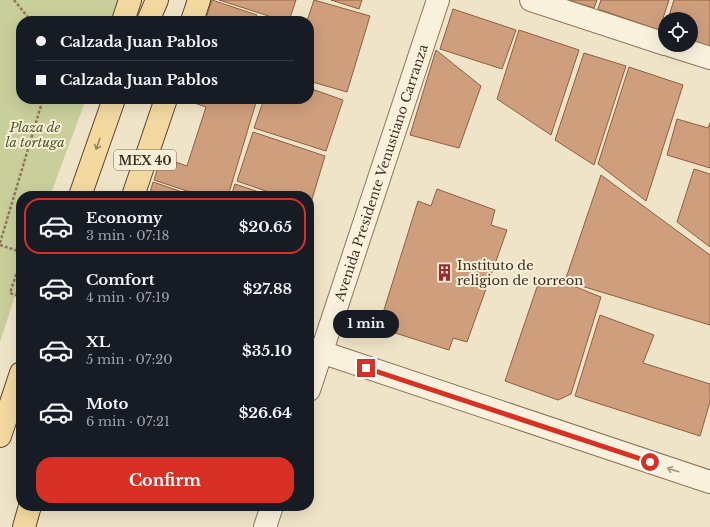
<!DOCTYPE html>
<html lang="en">
<head>
<meta charset="utf-8">
<style>
  :root { --surface:#171b24; --page:#242831; --text:#f1f3f6; --muted:#9ea1a6; --line:#363941; --accent:#d93025 }
  body { margin:0; font-family:"Libre Baskerville",serif; background:var(--page); color:var(--text); height:100vh; display:flex; flex-direction:column; font-size:15px; white-space:nowrap }
  * { box-sizing:border-box; margin:0 }
  p { font-size:13px; color:var(--muted) }
  .icon { flex:none; width:22px; height:22px; fill:none; stroke:currentColor; stroke-width:2; stroke-linecap:round; stroke-linejoin:round }
  .map { position:relative; flex:1; overflow:hidden }
  .sheet { position:absolute; left:16px; top:191px; width:298px; height:320px; display:flex; flex-direction:column; background:var(--surface); border-radius:16px; box-shadow:0 4px 16px #0002 }
  .sheet>* { flex:none }
  .hud { position:absolute; left:16px; top:16px; width:298px; height:88px; border-radius:16px; box-shadow:0 4px 16px #0002; display:grid; align-content:center; height:88px; padding:0 20px; background:var(--surface) }
  .fabs { position:absolute; left:658px; top:12px; display:grid; gap:8px }
  .fabs a { display:grid; place-items:center; width:40px; height:40px; border-radius:50%; background:var(--surface); box-shadow:0 4px 16px #0002; font-size:20px }
  .end { position:absolute; width:18px; height:18px; margin:-9px; border:5px solid #d93025; background:#fff; box-shadow:0 0 0 2px #fff }
  .from { border-radius:50% }
  .bubble { position:absolute; height:28px; border-radius:14px; background:var(--surface); box-shadow:0 4px 16px #0002; font-size:13px; font-weight:800; line-height:28px; text-align:center }
  .hud b { display:flex; align-items:center; gap:14px; height:38px; font-size:15px }
  .hud b+b { border-top:1px solid var(--line) }
  .hud i { width:10px; height:10px; background:var(--text) }
  ul { padding:7px 0 0; list-style:none }
  li { display:flex; align-items:center; gap:12px; height:56px; margin:0 8px 6px; padding:0 12px; border:2px solid transparent; border-radius:16px }
  li div { flex:1 }
  li b { display:block; font-size:15px }
  li em { font-style:normal; font-weight:800 }
  li.current { border-color:var(--accent) }
  li>.icon { width:36px; height:36px; stroke-width:1.5 }
  .cta { display:flex; gap:8px; margin-top:auto; padding:8px 20px }
  .cta a { flex:1; height:46px; border-radius:16px; background:var(--accent); color:#fff; font-size:16px; font-weight:800; line-height:46px; text-align:center }
  .map>svg:first-child { display:block }
</style>
</head>
<body>
<div class="map">
<svg width="710" height="527" viewBox="0 0 710 527">
  <rect width="100%" height="100%" fill="#f0e4c8"/>
  <polygon fill="#c9cf9b" points="0,0 123,0 115,21 21,21 21,99 86,99 50,196 21,196 21,277 0,342"/>
  <g fill="#cf9f7d" stroke="#8d5f41">
    <polygon points="212,0 257,15 255,21 205,21"/>
    <polygon points="219,0 296,0 289,21 284,21"/>
    <polygon points="314,0 370,16 347,92 309,81 309,21 307,21"/>
    <polygon points="331,0 362,0 359,9"/>
    <polygon points="568,0 597,0 594,8"/>
    <polygon points="601,0 669,0 659,30 598,9"/>
    <polygon points="674,0 710,0 710,51 691,45 691,19 668,19"/>
    <polygon points="453,9 516,30 502,69 440,49"/>
    <polygon points="519,30 579,50 551,135 497,99"/>
    <polygon points="436,50 481,86 459,148 410,135"/>
    <polygon points="584,53 626,66 594,165 555,140"/>
    <polygon points="629,67 683,85 646,201 598,164"/>
    <polygon points="309,88 343,100 326,151 254,128 264,99 309,99"/>
    <polygon points="183,99 257,99 228,196 202,196 154,180 161,157 187,166 206,107"/>
    <polygon points="677,119 708,128 710,123 710,168 667,155"/>
    <polygon points="253,132 325,156 310,206 309,196 280,196 237,181"/>
    <polygon points="694,169 710,174 710,247 677,222"/>
    <polygon points="601,175 710,255 710,325 565,281"/>
    <polygon points="153,182 194,196 149,196"/>
    <polygon points="235,184 271,196 231,196"/>
    <polygon points="437,189 495,210 491,225 507,230 467,342 453,338 449,350 392,332 396,318 383,313 418,201 431,206"/>
    <polygon points="561,281 601,297 571,394 558,400 505,381 537,287"/>
    <polygon points="600,315 654,335 643,363 710,384 710,402 700,436 575,396"/>
  </g>
  <g fill="none" stroke-linecap="round" stroke-linejoin="round">
    <defs>
      <g id="minor">
        <polyline points="531,0 665,44"/>
        <polyline points="669,45 710,58"/>
        <polyline points="309,348 710,482"/>
        <path id="s1" d="M309 390 438 0"/>
        <polyline points="265,527 272,506"/>
      </g>
      <g id="major">
        <polyline points="123,21 130,0"/>
        <polyline points="148,21 157,0"/>
        <polyline points="192,21 199,0"/>
        <polyline points="80,196 114,99"/>
        <polyline points="133,196 166,99"/>
        <polyline points="0,436 21,373"/>
        <polyline points="24,527 30,506"/>
      </g>
    </defs>
    <use href="#minor" stroke="#8d765c" stroke-width="24"/>
    <use href="#major" stroke="#5b4430" stroke-width="24"/>
    <g stroke="#8d765c" stroke-width="2.5" stroke-dasharray="3 2" stroke-linecap="butt">
      <polyline points="14,0 31,21"/>
      <polyline points="0,243 43,99"/>
      <polyline points="0,245 21,252"/>
      <polyline points="21,260 10,293 21,297"/>
    </g>
    <use href="#minor" stroke="#faf1dc" stroke-width="22"/>
    <use href="#major" stroke="#f3d9a0" stroke-width="22"/>
  </g>
  <defs><path id="oneway-shaft" d="M-6 0H5M1.5-3L5.5 0L1.5 3" fill="none" stroke-width="1.6" stroke-linecap="round" stroke-linejoin="round"/></defs>
  <use stroke="#988460" href="#oneway-shaft" transform="translate(98 144) rotate(109)"/>
  <use stroke="#9c907e" href="#oneway-shaft" transform="translate(673 470) rotate(-162)"/>
  <g fill="none" stroke-linecap="round" stroke-linejoin="round">
    <polyline stroke="#d93025" stroke-width="5" points="366,368 650,462"/>
  </g>
  <defs>
    <symbol id="building-bare" viewBox="-9 -9 18 18"><path d="M-4-6H4V6H1V3H-1V6H-4ZM-2.5-4.3h1.7v1.8h-1.7ZM.8-4.3h1.7v1.8H.8ZM-2.5-1h1.7V.8h-1.7ZM.8-1h1.7V.8H.8Z" fill="#9e2a2b" stroke="#f7eed8" stroke-width="2.5" paint-order="stroke"/></symbol>
  </defs>
  <g fill-rule="evenodd">
    <use href="#building-bare" x="432" y="260" width="25" height="25"/>
  </g>
  <g text-anchor="middle" dominant-baseline="central" stroke-width="4" stroke-linejoin="round" paint-order="stroke">
    <rect fill="#f7eed8" stroke="#756857" stroke-width="1" x="114" y="150" width="62" height="20" rx="3"/>
    <g font-size="12" font-weight="bold" fill="#3d2e20">
      <text x="145" y="160">MEX 40</text>
    </g>
    <g font-size="13" font-style="italic" fill="#4d5a26" stroke="#f7eed8">
      <text x="35" y="127">Plaza de<tspan x="35" dy="15">la tortuga</tspan></text>
    </g>
    <g font-size="13" fill="#3d2e20" stroke="#f7eed8">
      <text stroke="none"><textPath href="#s1" startOffset="229">Avenida Presidente Venustiano Carranza</textPath></text>
    </g>
    <g font-size="13" fill="#3d2e20" stroke="#f7eed8" text-anchor="start">
      <text x="457" y="265">Instituto de<tspan x="457" dy="15">religion de torreon</tspan></text>
    </g>
  </g>
</svg>
<div class="fabs">
<a><svg class="icon" aria-label="locate" viewBox="0 0 24 24"><circle cx="12" cy="12" r="6"/><path d="M12 2v4M12 18v4M2 12h4M18 12h4"/></svg></a>
</div>
<i class="end from" style="left:650px;top:462px"></i>
<i class="end" style="left:366px;top:368px"></i>
<div class="bubble" style="left:333px;top:310px;width:66px">1 min</div>
<div class="hud">
<b><i class="from"></i>Calzada Juan Pablos</b>
<b><i></i>Calzada Juan Pablos</b>
</div>
<section class="sheet">
<ul>
<li class="current"><svg class="icon" aria-label="car" viewBox="0 0 24 24"><path d="M5 17H2v-5l4-1 3-4h7l3 4 3 1v5h-3M9 17h6M6 11h13"/><circle cx="7" cy="17" r="2"/><circle cx="17" cy="17" r="2"/></svg><div><b>Economy</b><p>3 min · 07:18</p></div><em>$20.65</em></li>
<li><svg class="icon" aria-label="car" viewBox="0 0 24 24"><path d="M5 17H2v-5l4-1 3-4h7l3 4 3 1v5h-3M9 17h6M6 11h13"/><circle cx="7" cy="17" r="2"/><circle cx="17" cy="17" r="2"/></svg><div><b>Comfort</b><p>4 min · 07:19</p></div><em>$27.88</em></li>
<li><svg class="icon" aria-label="car" viewBox="0 0 24 24"><path d="M5 17H2v-5l4-1 3-4h7l3 4 3 1v5h-3M9 17h6M6 11h13"/><circle cx="7" cy="17" r="2"/><circle cx="17" cy="17" r="2"/></svg><div><b>XL</b><p>5 min · 07:20</p></div><em>$35.10</em></li>
<li><svg class="icon" aria-label="car" viewBox="0 0 24 24"><path d="M5 17H2v-5l4-1 3-4h7l3 4 3 1v5h-3M9 17h6M6 11h13"/><circle cx="7" cy="17" r="2"/><circle cx="17" cy="17" r="2"/></svg><div><b>Moto</b><p>6 min · 07:21</p></div><em>$26.64</em></li>
</ul>
<div class="cta"><a>Confirm</a></div>
</section>
</div>
</body>
</html>
